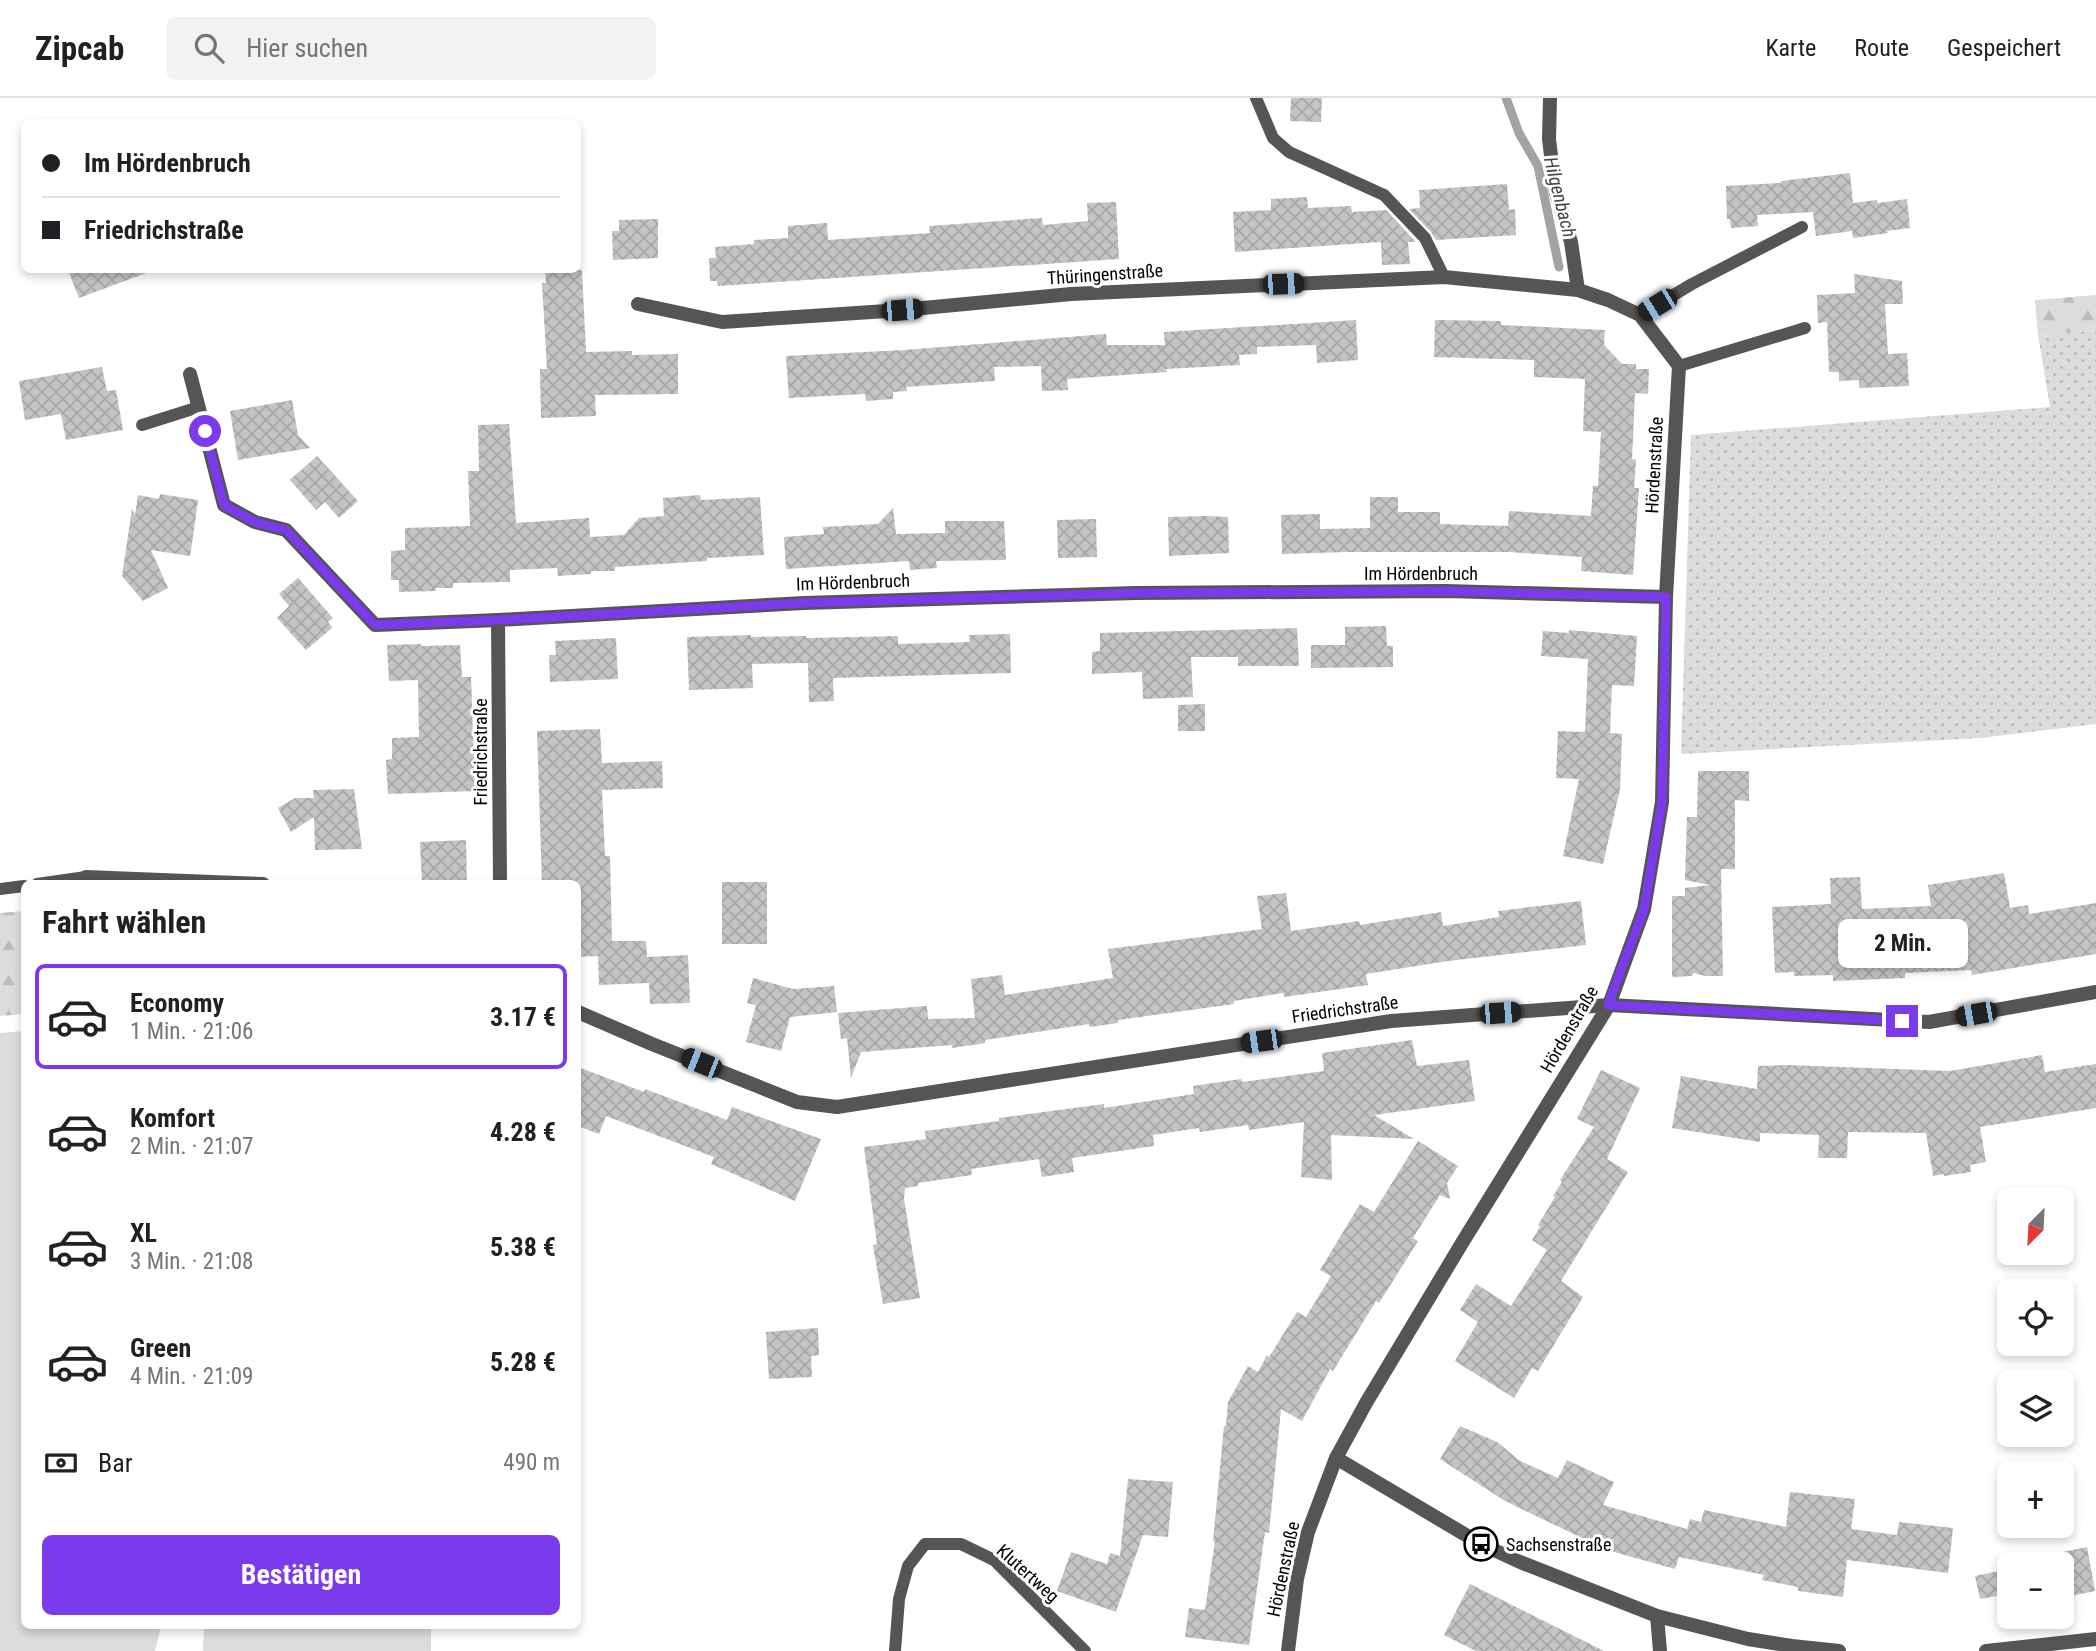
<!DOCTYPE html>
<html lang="de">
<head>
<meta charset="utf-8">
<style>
  :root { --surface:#fff; --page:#f2f2f2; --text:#202124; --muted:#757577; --line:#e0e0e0; --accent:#7c3aed }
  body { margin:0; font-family:"Roboto Condensed",sans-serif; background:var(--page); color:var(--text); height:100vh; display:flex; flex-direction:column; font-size:26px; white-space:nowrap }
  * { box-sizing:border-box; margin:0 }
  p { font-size:23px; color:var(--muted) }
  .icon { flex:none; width:38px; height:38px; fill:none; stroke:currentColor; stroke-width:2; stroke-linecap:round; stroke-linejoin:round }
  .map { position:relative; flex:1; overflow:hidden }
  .details { position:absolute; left:21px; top:782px; width:560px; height:749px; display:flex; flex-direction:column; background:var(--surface); border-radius:10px; box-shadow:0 4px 10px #0003 }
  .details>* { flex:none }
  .guide { position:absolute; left:21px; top:21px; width:560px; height:154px; border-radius:10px; box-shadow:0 4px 10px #0003; display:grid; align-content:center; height:154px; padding:0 21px; background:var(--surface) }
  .needle { width:46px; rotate:204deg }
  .controls { position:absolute; left:1997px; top:1090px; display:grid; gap:14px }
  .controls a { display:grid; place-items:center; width:77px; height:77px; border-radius:10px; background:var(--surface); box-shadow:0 4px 10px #0003; font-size:35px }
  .end { position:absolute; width:32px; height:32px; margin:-16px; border:9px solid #7c3aed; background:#fff; box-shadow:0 0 0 4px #fff }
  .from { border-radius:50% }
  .bubble { position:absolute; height:49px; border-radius:10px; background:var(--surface); box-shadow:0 4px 10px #0003; font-size:23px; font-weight:700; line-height:49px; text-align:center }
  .car { position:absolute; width:21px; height:42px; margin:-21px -10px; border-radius:9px; box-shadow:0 0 5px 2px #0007; background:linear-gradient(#222 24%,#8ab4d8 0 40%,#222 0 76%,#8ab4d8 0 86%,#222 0) }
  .guide b { display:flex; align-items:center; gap:24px; height:66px; font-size:26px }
  .guide b+b { border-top:2px solid var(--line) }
  .guide i { width:18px; height:18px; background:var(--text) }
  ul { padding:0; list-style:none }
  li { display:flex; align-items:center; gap:21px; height:105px; margin:0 14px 10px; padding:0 7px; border:4px solid transparent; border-radius:10px }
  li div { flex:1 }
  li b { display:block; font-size:26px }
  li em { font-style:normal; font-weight:700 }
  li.active { border-color:var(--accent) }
  li>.icon { width:63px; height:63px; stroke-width:1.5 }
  h2 { padding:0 21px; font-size:32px; line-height:84px }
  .pay { display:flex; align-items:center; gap:18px; height:77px; padding:0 21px; font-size:26px }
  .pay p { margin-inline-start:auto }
  .cta { display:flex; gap:14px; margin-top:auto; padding:14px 21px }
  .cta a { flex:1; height:80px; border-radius:10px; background:var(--accent); color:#fff; font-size:28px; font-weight:700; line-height:80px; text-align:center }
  header { display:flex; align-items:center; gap:42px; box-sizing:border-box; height:98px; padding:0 35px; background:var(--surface); border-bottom:2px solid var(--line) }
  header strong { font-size:33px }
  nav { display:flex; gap:38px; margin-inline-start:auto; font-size:24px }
  .search { width:490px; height:63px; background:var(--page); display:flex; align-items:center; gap:18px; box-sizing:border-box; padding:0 24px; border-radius:10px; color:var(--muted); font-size:26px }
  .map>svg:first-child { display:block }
</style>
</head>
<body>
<header>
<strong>Zipcab</strong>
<div class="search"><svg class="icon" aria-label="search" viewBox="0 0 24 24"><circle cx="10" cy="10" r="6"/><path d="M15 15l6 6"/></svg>Hier suchen</div>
<nav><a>Karte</a><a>Route</a><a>Gespeichert</a></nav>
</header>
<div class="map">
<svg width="2096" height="1553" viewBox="0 0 2096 1553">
  <defs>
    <pattern id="grass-dots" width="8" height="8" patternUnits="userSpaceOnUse" patternTransform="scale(1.75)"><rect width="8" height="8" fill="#dcdcdc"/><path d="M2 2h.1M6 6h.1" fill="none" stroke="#bbb" stroke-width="1.8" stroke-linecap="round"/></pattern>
    <pattern id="forest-firs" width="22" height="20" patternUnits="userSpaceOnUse" patternTransform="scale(1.75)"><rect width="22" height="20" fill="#dcdcdc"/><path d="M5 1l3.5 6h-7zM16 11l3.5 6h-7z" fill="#bbb"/></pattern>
    <pattern id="building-cross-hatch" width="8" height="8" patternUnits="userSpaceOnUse" patternTransform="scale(1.75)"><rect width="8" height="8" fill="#c4c4c4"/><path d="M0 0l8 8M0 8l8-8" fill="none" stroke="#a7a7a7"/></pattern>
  </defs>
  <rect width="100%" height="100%" fill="#fff"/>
  <polygon fill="url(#grass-dots)" points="2096,232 2096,626 1980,640 1681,656 1691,337 2050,309 2038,237"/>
  <g fill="url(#forest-firs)">
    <polygon points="2096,197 2096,232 2038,237 2035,202"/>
    <polygon points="24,813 24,916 0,918 0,815"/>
  </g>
  <g fill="#dcdcdc">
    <polygon points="24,933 24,1528 161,1528 155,1553 0,1553 0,935"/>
    <polygon points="204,1528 431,1528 431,1553 203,1553"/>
  </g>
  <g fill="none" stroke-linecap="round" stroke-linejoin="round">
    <polyline stroke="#a3a3a3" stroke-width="9" points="1506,0 1519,35 1538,68 1559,169"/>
  </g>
  <g fill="url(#building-cross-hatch)">
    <polygon points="1291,0 1322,0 1321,24 1290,23"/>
    <polygon points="1850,75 1853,105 1877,102 1878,105 1907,101 1910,130 1887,133 1888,135 1853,140 1852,133 1816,138 1813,114 1757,117 1758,128 1731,130 1730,121 1727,121 1726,88 1781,85 1781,83"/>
    <polygon points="1507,86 1509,112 1515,111 1516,137 1436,142 1431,134 1409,111 1420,110 1419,92"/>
    <polygon points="1307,99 1308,110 1351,108 1352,114 1386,112 1416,144 1408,144 1410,166 1382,167 1381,144 1235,154 1233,114 1271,112 1271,101"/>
    <polygon points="1116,104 1119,161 718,188 717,183 710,183 709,160 716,160 715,149 754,146 754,142 788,140 788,128 827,125 828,142 930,135 929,128 1042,120 1043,127 1088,123 1087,105"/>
    <polygon points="658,121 658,160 613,162 612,133 619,133 619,122"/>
    <polygon points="68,172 148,172 149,174 79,200"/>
    <polygon points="545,172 582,172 586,254 632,253 632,257 678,256 678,296 595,297 596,318 541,320 540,271 547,271 542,185 546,185"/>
    <polygon points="1854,176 1902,183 1903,206 1885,206 1888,256 1907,255 1909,288 1859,290 1859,282 1839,283 1839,274 1829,274 1827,224 1818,225 1817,197 1855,195"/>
    <polygon points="1356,222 1358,262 1317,265 1316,247 1257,249 1257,256 1239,257 1240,267 1166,271 1167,274 1067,281 1068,292 1042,293 1041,268 994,269 995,283 906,289 907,293 893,294 893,301 866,303 865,296 789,300 786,258 904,252 1106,236 1107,247 1165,247 1164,234"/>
    <polygon points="1435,222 1501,223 1501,227 1605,232 1604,247 1622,266 1636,266 1636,271 1649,271 1648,296 1635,295 1632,361 1636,362 1634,390 1639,390 1633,477 1581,473 1582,459 1509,454 1347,454 1282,456 1281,417 1320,416 1320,431 1370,430 1370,399 1398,399 1398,414 1440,414 1440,426 1508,428 1509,413 1591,418 1593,388 1598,388 1601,334 1583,333 1585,281 1534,279 1534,262 1434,259"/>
    <polygon points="102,269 107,293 116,292 123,332 66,342 61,316 25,322 19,283"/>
    <polygon points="292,302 298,337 310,350 238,362 230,313"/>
    <polygon points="509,326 516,425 589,420 590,439 624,437 639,420 664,418 663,400 700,397 701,402 760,399 764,457 707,460 707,463 615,469 615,473 591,473 591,476 558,478 557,470 510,472 510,484 453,485 453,490 435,490 436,493 399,494 399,482 391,482 391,453 405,452 405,430 470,428 468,373 479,373 478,327"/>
    <polygon points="317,358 358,403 339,420 325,404 316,412 290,382"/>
    <polygon points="160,396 198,402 193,439 190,458 151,452 168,490 143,503 122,478 132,411 135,417 138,397 159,401"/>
    <polygon points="893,410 896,436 945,435 945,423 1004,423 1006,462 936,463 937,470 910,472 909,463 786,471 784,439 824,436 823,429 878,426"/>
    <polygon points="1207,418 1228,419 1229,455 1169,458 1168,419"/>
    <polygon points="1096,421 1097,459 1058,460 1057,422"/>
    <polygon points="298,480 333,520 328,524 332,530 306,552 277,520 289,508 279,496"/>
    <polygon points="1386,528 1387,548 1393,548 1393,569 1311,570 1311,547 1345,547 1345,529"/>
    <polygon points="1297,530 1299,568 1238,568 1238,559 1191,559 1193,599 1143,601 1142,574 1092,576 1092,554 1100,553 1100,535"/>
    <polygon points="1569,532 1637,538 1634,588 1612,587 1610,635 1622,636 1620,691 1603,766 1563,758 1579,681 1556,680 1558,633 1585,634 1588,561 1541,558 1543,533 1569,535"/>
    <polygon points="1010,536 1011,575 833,580 834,603 809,604 808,565 752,566 753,590 689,592 687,539 751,537 751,539 806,538 806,540 898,538 898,546 970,544 969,537"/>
    <polygon points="616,540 618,581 550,584 549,557 556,557 555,543"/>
    <polygon points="421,546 421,548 460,547 462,579 471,579 475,693 388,696 386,662 392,661 392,640 419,639 418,582 389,583 387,547"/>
    <polygon points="1205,606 1205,633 1178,633 1178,607"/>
    <polygon points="600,631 602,665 662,663 663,690 602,692 605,758 610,758 612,843 646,843 647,859 688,857 690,905 650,906 649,885 599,887 598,858 578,859 578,786 542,786 537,633"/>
    <polygon points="1698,673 1749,673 1749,703 1735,702 1735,771 1721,771 1723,878 1705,878 1694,875 1692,878 1672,879 1672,798 1685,798 1685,790 1710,787 1685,782 1687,719 1697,719"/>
    <polygon points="354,691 362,751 315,752 314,719 291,734 278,710 295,700 314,700 313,692"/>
    <polygon points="466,742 467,786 422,786 420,744"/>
    <polygon points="2004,775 2010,810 2028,807 2029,816 2096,805 2096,856 1972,877 1971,872 1905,875 1905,880 1833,883 1833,877 1794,878 1794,874 1775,875 1772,809 1831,806 1830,780 1860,779 1862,811 1931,808 1928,787"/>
    <rect x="722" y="784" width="45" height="62"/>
    <polygon points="1286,795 1291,833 1359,823 1360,827 1441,814 1443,828 1499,819 1498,813 1581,803 1586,847 1448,863 1366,876 1368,887 1284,899 1283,895 1234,903 1234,906 1118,922 1118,925 1090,929 1089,926 985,942 985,945 952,950 952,947 861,954 851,980 847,940 841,941 838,915 927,908 928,921 975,920 971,881 1002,877 1005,897 1113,880 1108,851 1262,831 1257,798"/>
    <polygon points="753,880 793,891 834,888 837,914 790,919 781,953 746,944 756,907 747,905"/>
    <polygon points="1412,942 1417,968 1469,962 1475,1003 1374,1017 1414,1041 1331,1037 1332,1082 1301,1079 1304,1024 1249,1032 1248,1027 1200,1034 1199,1030 1153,1037 1154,1048 1072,1060 1074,1074 1042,1079 1039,1061 971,1071 972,1077 918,1085 918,1088 905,1090 904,1101 920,1200 883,1206 873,1147 877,1146 864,1049 926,1041 925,1033 999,1023 999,1020 1104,1006 1104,1010 1194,996 1193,988 1241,981 1242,984 1324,973 1322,955"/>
    <polygon points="2042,957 2045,974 2096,966 2096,1010 1980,1029 1986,1064 1970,1067 1971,1074 1944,1078 1944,1076 1933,1078 1926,1035 1848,1034 1847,1060 1818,1060 1819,1037 1760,1035 1760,1044 1672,1030 1681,978 1757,991 1758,968 1787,967 1950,973"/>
    <polygon points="578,969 644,994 645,991 727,1022 732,1009 821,1041 795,1103 711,1066 714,1059 606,1018 599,1036 578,1028"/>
    <polygon points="1601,972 1640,990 1607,1061 1628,1074 1561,1183 1583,1199 1538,1273 1532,1270 1514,1300 1455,1263 1478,1224 1460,1212 1476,1186 1511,1208 1547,1152 1532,1142 1540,1129 1538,1127 1555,1099 1553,1098 1562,1084 1560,1082 1594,1029 1577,1021"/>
    <polygon points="1418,1043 1458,1068 1447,1085 1450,1101 1440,1097 1413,1140 1418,1143 1379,1205 1376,1203 1333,1273 1330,1271 1302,1323 1281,1311 1269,1435 1265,1434 1249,1547 1185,1539 1189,1510 1205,1512 1215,1443 1213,1443 1224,1328 1226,1328 1228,1304 1248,1268 1258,1274 1267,1257 1269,1259 1297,1214 1306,1219 1331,1178 1320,1172 1360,1106 1374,1114"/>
    <polygon points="818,1230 819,1257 811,1258 812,1279 769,1281 766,1234"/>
    <polygon points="1460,1328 1497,1344 1520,1363 1558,1380 1567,1362 1614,1384 1603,1407 1687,1431 1690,1421 1701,1424 1704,1412 1786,1429 1790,1394 1855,1401 1851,1431 1897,1437 1899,1424 1953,1430 1948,1475 1847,1462 1843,1499 1798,1493 1798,1489 1762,1482 1764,1477 1679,1459 1675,1471 1607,1452 1505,1403 1440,1361"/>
    <polygon points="1128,1381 1173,1384 1168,1439 1143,1437 1116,1514 1057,1493 1071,1454 1107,1466 1110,1455 1120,1458"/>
    <polygon points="2087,1449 2095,1493 2062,1500 2062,1454"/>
    <polygon points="1999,1473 2003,1497 1980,1501 1975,1478"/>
    <polygon points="1470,1486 1604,1553 1476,1553 1444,1537"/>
  </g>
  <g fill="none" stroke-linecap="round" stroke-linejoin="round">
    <g stroke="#555" stroke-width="12">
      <polyline points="1256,0 1273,40 1289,54 1384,97 1425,140 1444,179"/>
      <polyline points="1640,217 1692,186 1802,129"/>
      <polyline points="1679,268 1805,230"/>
      <polyline points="142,327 199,309"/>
      <polyline points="37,786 86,779"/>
      <polyline points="0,791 24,788"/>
      <polyline points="895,1553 899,1501 908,1468 925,1446 961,1446 994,1462 1085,1553"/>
    </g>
    <g stroke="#555" stroke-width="14">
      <polyline points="1550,0 1549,41 1555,91 1571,144 1578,192"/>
      <polyline points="638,206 722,224 902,212 1071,196 1444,179 1578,192 1608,202 1640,217 1679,268 1666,499 1662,704 1644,811 1609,907 1462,1145 1366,1305 1336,1360 1308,1434 1297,1481 1288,1553"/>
      <polyline points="190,276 224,407 255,424 286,432 375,527 498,522 804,505 1136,495 1446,493 1666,499"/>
      <polyline points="498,522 500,786"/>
      <polyline points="86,779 263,786"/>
      <polyline points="578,914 652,946 797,1004 837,1009 1391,923 1609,907 1929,924 2096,894"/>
      <polyline points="1336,1360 1481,1446 1520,1464 1657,1518 1748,1541 1792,1548 1839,1553"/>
      <polyline points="1657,1518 1660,1553"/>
      <polyline points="1986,1553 2096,1541"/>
    </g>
  </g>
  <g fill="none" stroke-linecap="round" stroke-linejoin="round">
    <polyline stroke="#7c3aed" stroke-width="9" points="205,333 224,407 255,424 286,432 375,527 498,522 804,505 1136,495 1446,493 1666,499 1662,704 1644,811 1608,907 1902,923"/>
  </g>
  <defs>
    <symbol id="bus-ring" viewBox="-11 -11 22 22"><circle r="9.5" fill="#fff" stroke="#000" stroke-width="1.5"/><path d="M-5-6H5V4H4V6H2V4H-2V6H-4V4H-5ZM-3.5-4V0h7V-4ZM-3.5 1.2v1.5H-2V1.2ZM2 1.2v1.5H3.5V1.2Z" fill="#000"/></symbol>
  </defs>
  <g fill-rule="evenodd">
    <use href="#bus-ring" x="1462" y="1427" width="38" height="38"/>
  </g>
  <g text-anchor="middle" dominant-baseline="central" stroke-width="6" stroke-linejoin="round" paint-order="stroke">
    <g font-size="18" fill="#000" stroke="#fff">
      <text transform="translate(1105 176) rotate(-4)">Thüringenstraße</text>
      <text transform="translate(1654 367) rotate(-87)">Hördenstraße</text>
      <text x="1421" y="475">Im Hördenbruch</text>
      <text transform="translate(853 484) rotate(-2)">Im Hördenbruch</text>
      <text transform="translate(480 654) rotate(-90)">Friedrichstraße</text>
      <text transform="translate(1345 911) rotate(-8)">Friedrichstraße</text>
      <text transform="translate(1569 931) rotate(-60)">Hördenstraße</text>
      <text transform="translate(1283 1471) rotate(-78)">Hördenstraße</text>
      <text transform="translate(1028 1475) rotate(42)">Klutertweg</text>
    </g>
    <g font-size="18" fill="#000" stroke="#fff" text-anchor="start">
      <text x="1506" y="1446">Sachsenstraße</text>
    </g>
    <g font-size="19" font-style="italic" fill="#444" stroke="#fff">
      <text transform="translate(1560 99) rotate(76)">Hilgenbach</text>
    </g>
  </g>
</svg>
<div class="controls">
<a><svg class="needle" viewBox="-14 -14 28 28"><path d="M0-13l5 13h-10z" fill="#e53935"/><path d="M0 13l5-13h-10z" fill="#757577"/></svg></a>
<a><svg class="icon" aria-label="locate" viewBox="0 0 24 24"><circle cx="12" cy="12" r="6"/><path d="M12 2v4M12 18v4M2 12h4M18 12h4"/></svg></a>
<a><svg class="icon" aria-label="layers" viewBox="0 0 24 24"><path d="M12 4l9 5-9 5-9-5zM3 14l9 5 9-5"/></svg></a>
<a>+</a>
<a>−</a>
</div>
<i class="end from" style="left:205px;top:333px"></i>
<i class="end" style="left:1902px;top:923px"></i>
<div class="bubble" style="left:1838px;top:821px;width:130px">2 Min.</div>
<i class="car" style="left:1283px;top:186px;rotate:88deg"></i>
<i class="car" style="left:1657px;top:207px;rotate:239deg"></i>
<i class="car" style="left:902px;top:212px;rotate:85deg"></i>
<i class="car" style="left:1500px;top:915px;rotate:86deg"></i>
<i class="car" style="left:1976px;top:916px;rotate:260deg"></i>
<i class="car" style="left:1261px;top:943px;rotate:262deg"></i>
<i class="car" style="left:701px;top:965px;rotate:292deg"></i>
<div class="guide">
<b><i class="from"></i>Im Hördenbruch</b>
<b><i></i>Friedrichstraße</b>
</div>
<section class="details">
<h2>Fahrt wählen</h2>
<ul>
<li class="active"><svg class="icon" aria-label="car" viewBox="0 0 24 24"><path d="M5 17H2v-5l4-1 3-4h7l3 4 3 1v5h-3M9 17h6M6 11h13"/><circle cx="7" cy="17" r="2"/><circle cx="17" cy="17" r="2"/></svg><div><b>Economy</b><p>1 Min. · 21:06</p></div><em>3.17 €</em></li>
<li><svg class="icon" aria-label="car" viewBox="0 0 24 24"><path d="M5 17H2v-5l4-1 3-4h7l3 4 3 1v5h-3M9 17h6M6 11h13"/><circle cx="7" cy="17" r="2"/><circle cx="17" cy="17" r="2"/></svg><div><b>Komfort</b><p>2 Min. · 21:07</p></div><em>4.28 €</em></li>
<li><svg class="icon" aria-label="car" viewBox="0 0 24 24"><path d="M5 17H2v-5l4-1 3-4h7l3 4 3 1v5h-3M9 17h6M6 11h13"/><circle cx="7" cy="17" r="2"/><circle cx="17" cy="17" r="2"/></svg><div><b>XL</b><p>3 Min. · 21:08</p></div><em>5.38 €</em></li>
<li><svg class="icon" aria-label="car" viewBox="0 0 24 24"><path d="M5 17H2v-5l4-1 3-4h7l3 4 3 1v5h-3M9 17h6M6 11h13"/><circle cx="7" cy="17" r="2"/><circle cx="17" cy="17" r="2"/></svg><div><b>Green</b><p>4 Min. · 21:09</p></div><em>5.28 €</em></li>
</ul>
<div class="pay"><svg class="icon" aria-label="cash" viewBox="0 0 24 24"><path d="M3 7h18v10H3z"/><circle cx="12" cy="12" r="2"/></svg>Bar<p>490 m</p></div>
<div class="cta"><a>Bestätigen</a></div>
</section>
</div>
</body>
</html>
